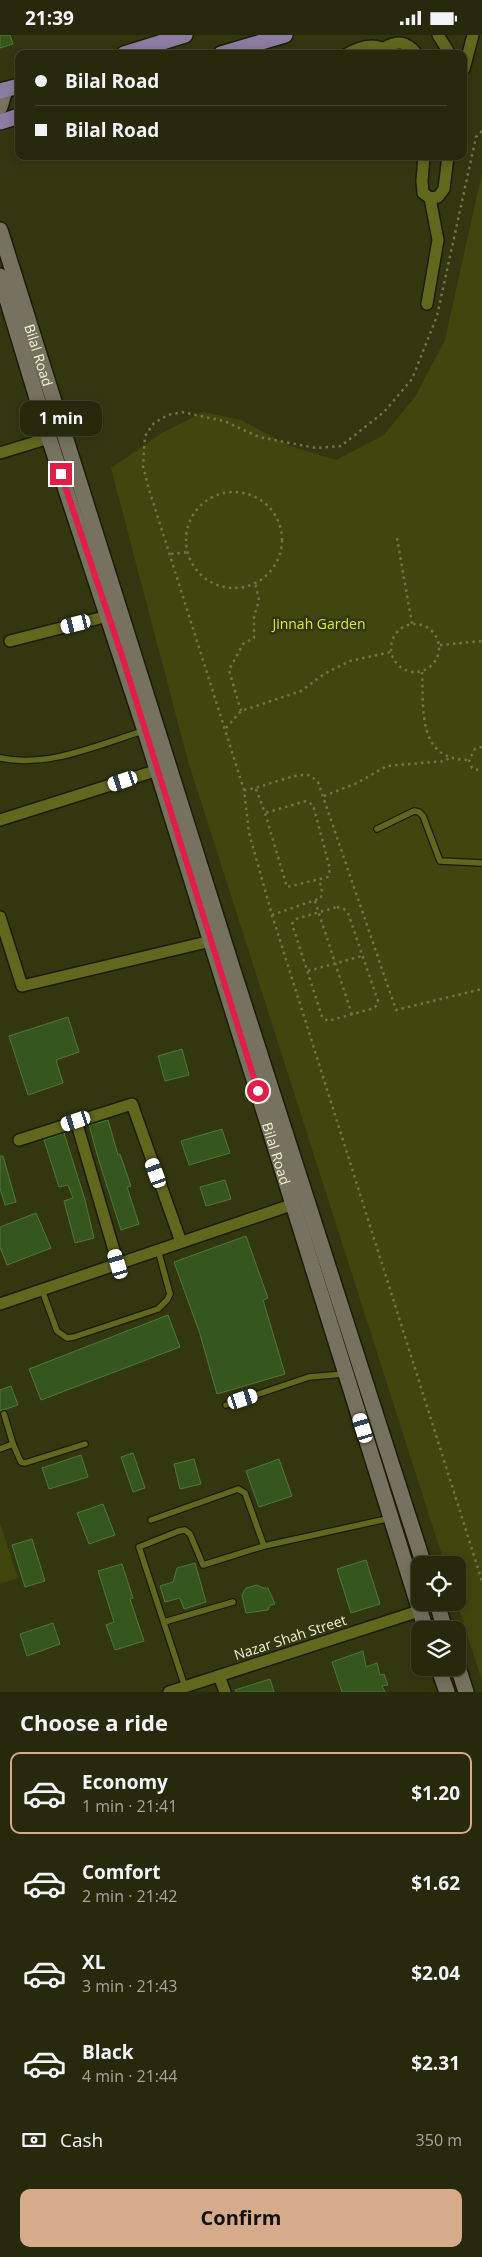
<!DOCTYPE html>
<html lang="en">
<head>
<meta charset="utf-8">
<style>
  :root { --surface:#26290c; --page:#2e3115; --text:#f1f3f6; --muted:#a4a69d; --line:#42452d; --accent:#d6ab8b }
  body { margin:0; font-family:"Open Sans",sans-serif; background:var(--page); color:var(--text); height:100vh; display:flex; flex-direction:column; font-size:19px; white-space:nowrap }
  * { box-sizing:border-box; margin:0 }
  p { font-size:16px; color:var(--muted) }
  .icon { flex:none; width:28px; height:28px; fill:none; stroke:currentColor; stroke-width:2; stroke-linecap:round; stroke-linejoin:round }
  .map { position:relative; height:1657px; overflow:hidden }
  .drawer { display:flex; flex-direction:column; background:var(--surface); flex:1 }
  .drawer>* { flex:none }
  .top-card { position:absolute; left:15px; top:15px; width:452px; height:110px; border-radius:10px; box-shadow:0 2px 12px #0003,0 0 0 1px var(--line); display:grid; align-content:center; height:110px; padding:0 20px; background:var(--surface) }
  .tools { position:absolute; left:411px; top:1521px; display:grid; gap:10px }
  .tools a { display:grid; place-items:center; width:55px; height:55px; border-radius:10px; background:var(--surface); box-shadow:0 2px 12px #0003,0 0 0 1px var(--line); font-size:25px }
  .end { position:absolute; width:22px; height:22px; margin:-11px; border:6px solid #e11d48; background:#fff; box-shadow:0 0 0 2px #fff }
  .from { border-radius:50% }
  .bubble { position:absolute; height:35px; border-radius:10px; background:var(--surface); box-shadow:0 2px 12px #0003,0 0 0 1px var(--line); font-size:16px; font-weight:700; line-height:35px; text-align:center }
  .car { position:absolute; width:15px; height:30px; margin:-15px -8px; border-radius:6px; box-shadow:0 0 4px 1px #0007; background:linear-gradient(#fff 24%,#345 0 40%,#fff 0 76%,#345 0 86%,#fff 0) }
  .top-card b { display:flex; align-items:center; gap:18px; height:48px; font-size:19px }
  .top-card b+b { border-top:1px solid var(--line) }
  .top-card i { width:12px; height:12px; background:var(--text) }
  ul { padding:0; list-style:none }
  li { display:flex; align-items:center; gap:15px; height:82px; margin:0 10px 8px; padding:0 10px; border:2px solid transparent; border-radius:10px }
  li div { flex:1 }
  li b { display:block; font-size:19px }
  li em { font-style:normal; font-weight:700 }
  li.selected { border-color:var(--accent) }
  li>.icon { width:45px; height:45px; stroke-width:1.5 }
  h2 { padding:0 20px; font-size:22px; line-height:60px }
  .pay { display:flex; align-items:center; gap:12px; height:55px; padding:0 20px; font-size:19px }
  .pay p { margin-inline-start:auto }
  .button { display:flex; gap:10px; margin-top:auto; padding:10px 20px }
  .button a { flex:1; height:58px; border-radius:10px; background:var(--accent); color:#111; font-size:20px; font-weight:700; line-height:58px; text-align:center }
  .status { display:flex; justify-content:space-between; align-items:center; height:35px; padding:0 25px; background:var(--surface); direction:ltr }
  .status svg { height:14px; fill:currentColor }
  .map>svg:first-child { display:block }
</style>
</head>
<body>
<div class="status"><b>21:39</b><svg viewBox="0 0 49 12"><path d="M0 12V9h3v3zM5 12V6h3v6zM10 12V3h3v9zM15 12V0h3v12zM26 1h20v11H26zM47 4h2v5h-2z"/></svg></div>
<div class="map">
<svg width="482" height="1657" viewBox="0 0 482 1657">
  <rect width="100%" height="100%" fill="#333710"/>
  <g fill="#41460f">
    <polygon points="482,138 482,1646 457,1568 458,1530 445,1530 188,726 111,433 162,398 203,377 241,385 290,411 336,425 384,400 415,362 445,305"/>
    <polygon points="0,1488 18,1543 0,1549"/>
  </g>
  <g fill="#35571d" stroke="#51763b">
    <polygon points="0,0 10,0 13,9 0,13"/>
    <polygon points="68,982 79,1017 56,1025 63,1048 28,1060 9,1001"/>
    <polygon points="182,1014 189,1040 165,1046 158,1021"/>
    <polygon points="108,1085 118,1120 120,1119 131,1151 127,1152 139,1189 121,1195 99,1126 89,1090"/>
    <polygon points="222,1094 230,1118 189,1130 181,1106"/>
    <polygon points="64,1098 85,1165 94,1203 75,1208 64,1166 73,1163 68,1150 59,1152 44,1105"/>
    <polygon points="0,1121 3,1121 16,1167 5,1170 0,1153"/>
    <polygon points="225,1145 231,1164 206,1171 200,1152"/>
    <polygon points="36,1178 51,1213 7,1230 0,1212 0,1192"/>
    <polygon points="246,1201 268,1263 263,1265 285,1339 217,1359 200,1299 174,1227"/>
    <polygon points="168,1280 180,1312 41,1365 29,1334"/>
    <polygon points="11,1351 18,1370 0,1376 0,1355"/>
    <polygon points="133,1418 145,1453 133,1457 121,1422"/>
    <polygon points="81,1420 88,1442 49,1454 42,1433"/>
    <polygon points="194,1424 201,1449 180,1454 174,1429"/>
    <polygon points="279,1424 292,1461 259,1472 246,1436"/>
    <polygon points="103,1469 115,1500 89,1509 77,1478"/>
    <polygon points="32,1504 45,1546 25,1552 12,1510"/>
    <polygon points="366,1525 380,1569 351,1578 337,1534"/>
    <polygon points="195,1528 206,1567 184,1574 180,1563 165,1567 160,1551 173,1547 177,1533"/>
    <polygon points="122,1529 133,1563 130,1564 144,1606 115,1615 106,1590 114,1587 98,1536"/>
    <polygon points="257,1550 263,1553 268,1553 275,1569 270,1570 268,1575 246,1578 242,1560 246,1553"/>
    <polygon points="53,1588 60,1609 27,1621 20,1599"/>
    <polygon points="363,1616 366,1632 377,1628 380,1640 384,1639 388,1650 382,1651 385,1657 342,1657 332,1627"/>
    <polygon points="270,1644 274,1657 236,1657 235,1655"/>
  </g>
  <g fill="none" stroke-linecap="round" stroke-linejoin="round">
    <defs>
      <g id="service">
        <path d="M0 723C48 733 98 710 143 696"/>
        <polyline points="377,794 414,776 419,777 423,781 440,826 482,828"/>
        <polyline points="42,1255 57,1296 67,1303 74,1302 158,1274 167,1265 170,1259 158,1215"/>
        <polyline points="226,1370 309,1342 344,1339"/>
        <polyline points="4,1379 13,1409 21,1427 25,1428 85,1409"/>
        <polyline points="0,1414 13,1409"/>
        <polyline points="151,1485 238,1454 245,1458 264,1511 391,1483"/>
        <polyline points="164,1587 233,1567"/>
        <polyline points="185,1652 139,1512 179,1496 185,1495 190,1499 203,1530 264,1511"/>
      </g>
      <g id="minor">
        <polyline points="438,0 450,19"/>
        <path d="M384 13C398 5 406 6 417 19"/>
        <path d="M347 19C364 9 377 8 394 19"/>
        <polyline points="464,34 473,0"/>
        <polyline points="424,121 422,146 423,158 430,163 438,205 427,269"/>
        <polyline points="430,163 438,162 444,154 448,121"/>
        <polyline points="0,418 49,403"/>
        <polyline points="10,606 108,581"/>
        <polyline points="0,785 158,735"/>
        <polyline points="0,882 22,951 211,906"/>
        <polyline points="76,1086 118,1229"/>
        <polyline points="19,1105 132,1069 181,1207"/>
        <polyline points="0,1269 294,1169"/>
        <polyline points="219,1641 225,1657"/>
        <polyline points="169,1657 419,1576"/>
      </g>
      <g id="secondary">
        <polyline points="0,72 5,55"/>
        <path id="s1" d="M0 195 232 932 424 1530"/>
        <path id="s2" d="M0 241 49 403 145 696 426 1595"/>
        <polyline points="437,1568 445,1595"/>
        <polyline points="438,1632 447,1657"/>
        <polyline points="458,1632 466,1657"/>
      </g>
      <g id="primary">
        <polyline points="124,19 185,0"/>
        <polyline points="221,19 285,0"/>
        <polyline points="0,56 19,51"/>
        <polyline points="0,87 19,81"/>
      </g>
    </defs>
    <use href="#service" stroke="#1b1d07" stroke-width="8"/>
    <use href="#minor" stroke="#1b1d07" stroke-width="14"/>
    <use href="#secondary" stroke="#1b1d07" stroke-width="18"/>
    <use href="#primary" stroke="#1b1d07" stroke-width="18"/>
    <g stroke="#6f744d" stroke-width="2.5" stroke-dasharray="2.5 4" stroke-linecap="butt">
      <polyline points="482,96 476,102 437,281 412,344 384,377 341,411 316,413 259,402 224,386 182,377 168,380 154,388 145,401 143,431 148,451 244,755 249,798 272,880 482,1546"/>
      <circle cx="234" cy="505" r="48"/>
      <polyline points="397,503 412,589"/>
      <polyline points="171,519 188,517"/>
      <circle cx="415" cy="613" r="24"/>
      <polyline points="440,610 482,606"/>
      <path d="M422 637C424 676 417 725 469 725"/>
      <polyline points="241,676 229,635 243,609 254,603 254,582 259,565 255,547"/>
      <polyline points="226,693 241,676 301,656 324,639 350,626 391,617"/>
      <polyline points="482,712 475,714 469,725 472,733 482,736"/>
      <polyline points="256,754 265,778 287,852 328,842 330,834 313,770 306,766 265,778"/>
      <path d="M244 755C262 753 294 738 308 740 312 741 314 744 318 747L396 975 482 954"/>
      <polyline points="324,761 357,748 387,731 445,726 449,723"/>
      <polyline points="315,866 352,980"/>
      <polygon points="337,872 344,874 348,878 378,966 376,971 371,974 328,986 322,982 317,966 292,889 296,884"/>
      <polyline points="272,880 321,863 322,852 318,845"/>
      <polyline points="308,936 362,921"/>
    </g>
    <use href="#service" stroke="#61681d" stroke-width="5.5"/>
    <use href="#minor" stroke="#61681d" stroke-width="11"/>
    <use href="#secondary" stroke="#76725f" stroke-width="15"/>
    <use href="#primary" stroke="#8c7ca1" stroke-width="15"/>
  </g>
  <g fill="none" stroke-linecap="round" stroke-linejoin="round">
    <polyline stroke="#e11d48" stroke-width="6" points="61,439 123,624 258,1056"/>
  </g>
  <g text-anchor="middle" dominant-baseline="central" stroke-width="5" stroke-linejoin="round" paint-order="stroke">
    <g font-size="14" fill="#eff5d0" stroke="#333710">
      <text stroke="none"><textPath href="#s1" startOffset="131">Bilal Road</textPath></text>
      <text stroke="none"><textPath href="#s2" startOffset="920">Bilal Road</textPath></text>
      <text transform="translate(290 1602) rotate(-18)">Nazar Shah Street</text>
    </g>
    <g font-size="14" fill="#d9e934" stroke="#333710">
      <text x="319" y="588">Jinnah Garden</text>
    </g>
  </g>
</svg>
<div class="tools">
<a><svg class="icon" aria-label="locate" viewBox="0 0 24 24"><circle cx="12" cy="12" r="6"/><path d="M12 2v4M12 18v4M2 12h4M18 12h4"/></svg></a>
<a><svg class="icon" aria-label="layers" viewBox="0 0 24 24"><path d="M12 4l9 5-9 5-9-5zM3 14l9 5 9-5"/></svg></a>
</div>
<i class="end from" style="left:258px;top:1056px"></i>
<i class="end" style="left:61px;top:439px"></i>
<div class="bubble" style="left:20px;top:366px;width:82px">1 min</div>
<i class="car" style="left:76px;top:589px;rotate:256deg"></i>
<i class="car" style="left:123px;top:746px;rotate:252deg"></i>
<i class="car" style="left:76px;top:1086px;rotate:252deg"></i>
<i class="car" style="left:156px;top:1138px;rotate:340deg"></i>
<i class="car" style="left:118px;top:1229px;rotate:343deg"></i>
<i class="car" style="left:243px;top:1364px;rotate:72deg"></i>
<i class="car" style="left:363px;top:1393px;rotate:343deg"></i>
<div class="top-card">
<b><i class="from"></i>Bilal Road</b>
<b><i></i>Bilal Road</b>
</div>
</div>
<section class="drawer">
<h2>Choose a ride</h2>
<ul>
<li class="selected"><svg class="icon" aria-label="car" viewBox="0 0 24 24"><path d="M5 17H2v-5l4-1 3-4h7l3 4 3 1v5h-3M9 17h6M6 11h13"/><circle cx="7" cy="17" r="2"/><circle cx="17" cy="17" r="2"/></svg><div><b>Economy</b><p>1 min · 21:41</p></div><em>$1.20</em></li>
<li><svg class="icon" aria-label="car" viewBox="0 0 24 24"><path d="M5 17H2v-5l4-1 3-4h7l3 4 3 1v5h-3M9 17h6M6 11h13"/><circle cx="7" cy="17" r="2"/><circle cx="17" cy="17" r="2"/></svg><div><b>Comfort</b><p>2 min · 21:42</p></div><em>$1.62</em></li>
<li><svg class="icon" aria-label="car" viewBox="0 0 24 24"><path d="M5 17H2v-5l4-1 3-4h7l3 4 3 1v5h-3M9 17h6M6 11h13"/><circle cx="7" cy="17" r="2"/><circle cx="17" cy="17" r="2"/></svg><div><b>XL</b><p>3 min · 21:43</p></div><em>$2.04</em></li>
<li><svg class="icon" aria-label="car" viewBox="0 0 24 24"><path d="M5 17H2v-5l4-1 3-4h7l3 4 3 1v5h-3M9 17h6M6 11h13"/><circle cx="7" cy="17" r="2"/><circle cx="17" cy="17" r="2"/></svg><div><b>Black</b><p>4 min · 21:44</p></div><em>$2.31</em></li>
</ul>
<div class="pay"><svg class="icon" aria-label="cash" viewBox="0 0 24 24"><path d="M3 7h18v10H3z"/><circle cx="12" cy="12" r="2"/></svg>Cash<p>350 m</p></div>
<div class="button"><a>Confirm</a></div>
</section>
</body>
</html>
